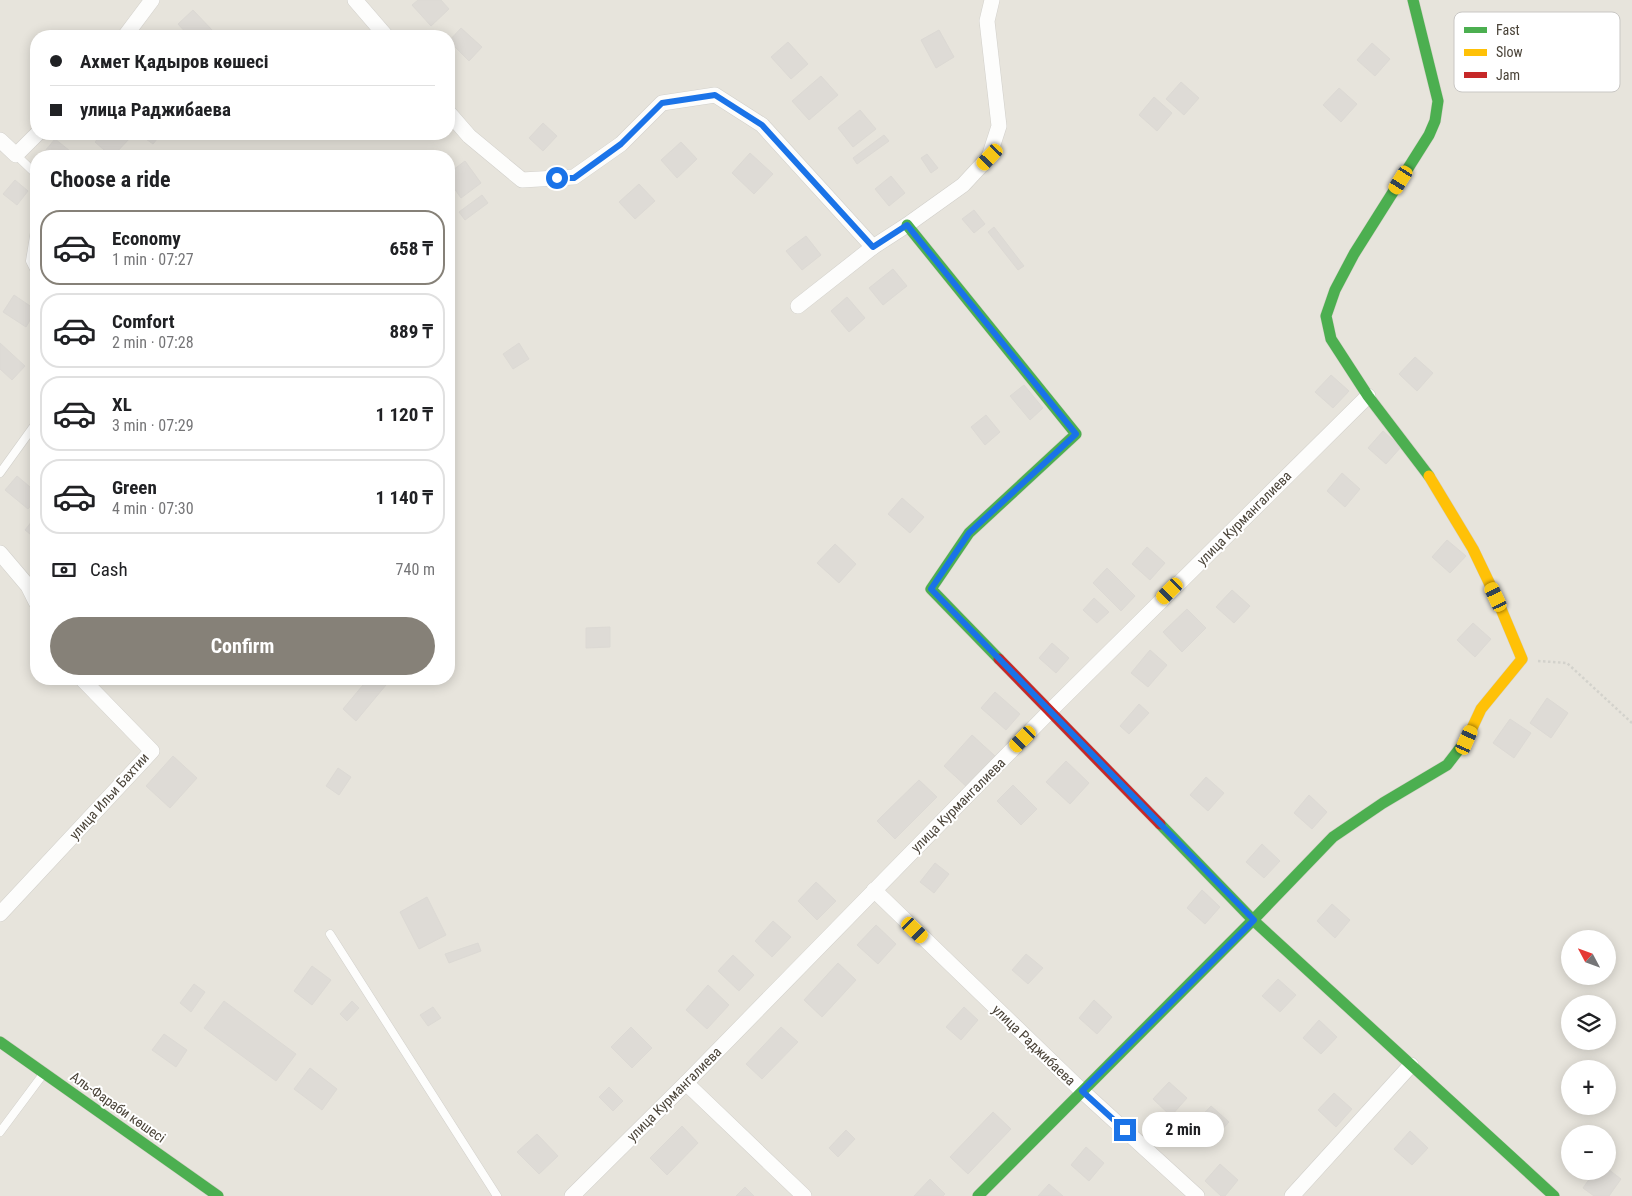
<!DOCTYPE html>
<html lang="en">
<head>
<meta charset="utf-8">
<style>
  :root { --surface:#fff; --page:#f6f6f6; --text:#202124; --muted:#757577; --line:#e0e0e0; --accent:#868178 }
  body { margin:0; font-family:"Roboto Condensed",sans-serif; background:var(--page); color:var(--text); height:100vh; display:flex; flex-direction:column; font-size:19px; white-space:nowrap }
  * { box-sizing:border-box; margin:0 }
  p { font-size:16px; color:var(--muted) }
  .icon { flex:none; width:28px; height:28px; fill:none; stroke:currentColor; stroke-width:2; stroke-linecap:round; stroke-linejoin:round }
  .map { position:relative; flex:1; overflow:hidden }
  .panel { position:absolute; left:30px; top:150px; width:425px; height:535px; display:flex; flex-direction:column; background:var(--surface); border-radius:20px; box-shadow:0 2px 12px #0003 }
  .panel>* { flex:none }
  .top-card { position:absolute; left:30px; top:30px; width:425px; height:110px; border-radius:20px; box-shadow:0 2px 12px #0003; display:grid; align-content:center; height:110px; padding:0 20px; background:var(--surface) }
  .needle { width:32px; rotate:311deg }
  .controls { position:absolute; left:1561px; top:930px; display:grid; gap:10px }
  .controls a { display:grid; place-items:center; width:55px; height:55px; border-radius:50%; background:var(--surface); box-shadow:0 2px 12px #0003; font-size:25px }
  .end { position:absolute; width:22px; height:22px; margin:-11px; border:6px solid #1a73e8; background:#fff; box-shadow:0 0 0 2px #fff }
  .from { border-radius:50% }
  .bubble { position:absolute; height:35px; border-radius:18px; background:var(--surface); box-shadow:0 2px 12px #0003; font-size:16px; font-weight:700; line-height:35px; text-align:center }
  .car { position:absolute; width:15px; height:30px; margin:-15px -8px; border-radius:6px; box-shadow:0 0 4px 1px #0007; background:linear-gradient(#f5c518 24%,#345 0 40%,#f5c518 0 76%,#345 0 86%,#f5c518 0) }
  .top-card b { display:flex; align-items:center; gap:18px; height:48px; font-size:19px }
  .top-card b+b { border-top:1px solid var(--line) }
  .top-card i { width:12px; height:12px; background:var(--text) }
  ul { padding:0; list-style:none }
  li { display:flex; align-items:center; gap:15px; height:75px; margin:0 10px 8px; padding:0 10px; border:2px solid var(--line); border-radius:20px }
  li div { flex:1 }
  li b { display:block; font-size:19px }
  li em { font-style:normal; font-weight:700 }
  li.selected { border-color:var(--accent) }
  li>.icon { width:45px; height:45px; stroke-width:1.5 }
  h2 { padding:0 20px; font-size:22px; line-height:60px }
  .pay { display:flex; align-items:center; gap:12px; height:55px; padding:0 20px; font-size:19px }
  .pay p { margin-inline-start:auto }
  .button { display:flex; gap:10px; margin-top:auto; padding:10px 20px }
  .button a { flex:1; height:58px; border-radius:30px; background:var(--accent); color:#fff; font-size:20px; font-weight:700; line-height:58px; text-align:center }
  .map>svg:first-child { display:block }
</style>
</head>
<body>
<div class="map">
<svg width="1632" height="1196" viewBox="0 0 1632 1196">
  <rect width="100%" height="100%" fill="#f4f2ee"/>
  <path fill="#e7e4dc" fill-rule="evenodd" d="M0 0H1632V1196H0ZM36 36H449V134H36ZM36 156H449V679H36ZM1570 939H1608V976H1570ZM1570 1004H1608V1041H1570ZM1570 1069H1608V1106H1570ZM1570 1134H1608V1171H1570Z"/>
  <g fill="#dedbd6" stroke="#dcd9d4">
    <polygon points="418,0 441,0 449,9 431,26 412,5"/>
    <polygon points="193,10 212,30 206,36 189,36 178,24"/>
    <polygon points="461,28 482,47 469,61 449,41"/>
    <polygon points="939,30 954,57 936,68 921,40"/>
    <polygon points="788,42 808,64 791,79 771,57"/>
    <polygon points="1372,43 1390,59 1375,76 1357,60"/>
    <polygon points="821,76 838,95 809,120 792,101"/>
    <polygon points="1181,82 1199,98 1184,115 1166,99"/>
    <polygon points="1339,88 1357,104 1341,122 1323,105"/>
    <polygon points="1154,97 1172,113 1157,131 1139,115"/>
    <polygon points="860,110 876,129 853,147 838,128"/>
    <polygon points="543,123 557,136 543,151 529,138"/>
    <polygon points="102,134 125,134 130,138 113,156 111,156 95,142"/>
    <polygon points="139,134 161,134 153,144"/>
    <polygon points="884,135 889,141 857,164 853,158"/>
    <polygon points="55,139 70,151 65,156 51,156 45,151"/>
    <polygon points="681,142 697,159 677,178 661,160"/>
    <polygon points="750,153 773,174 754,194 732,173"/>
    <polygon points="927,154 938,168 931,173 921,158"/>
    <polygon points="465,161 481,183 461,198 449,181 449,173"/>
    <polygon points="891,176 905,193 889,206 875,189"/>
    <polygon points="15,180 28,191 17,205 3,194"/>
    <polygon points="639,184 655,201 635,219 619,202"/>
    <polygon points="482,195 488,203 465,220 459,212"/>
    <polygon points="974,210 985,224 974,233 962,219"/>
    <polygon points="994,227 1024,266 1018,270 988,232"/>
    <polygon points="806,236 821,255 802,270 786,251"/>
    <polygon points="893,269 907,286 883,305 869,288"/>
    <polygon points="14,295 36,310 26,327 3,312"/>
    <polygon points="847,297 865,318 849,332 831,311"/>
    <polygon points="0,343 25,366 12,380 0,369"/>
    <polygon points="519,343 529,359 513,369 503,354"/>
    <polygon points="1415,357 1433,373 1417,391 1399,374"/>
    <polygon points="1331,375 1349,391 1333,408 1315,392"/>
    <polygon points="1024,385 1043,408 1030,420 1010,396"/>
    <polygon points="986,415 1000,432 985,445 971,427"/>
    <polygon points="1383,431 1401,447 1386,464 1368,448"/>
    <polygon points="1342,473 1360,489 1345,507 1327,491"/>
    <polygon points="17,476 36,492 36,499 28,509 5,490"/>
    <polygon points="902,498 924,517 910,533 888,514"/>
    <polygon points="36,516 36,536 35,538 25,530"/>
    <polygon points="1447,540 1466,556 1450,573 1432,557"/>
    <polygon points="835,544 856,564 839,583 817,563"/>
    <polygon points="1147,547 1165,563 1150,580 1132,564"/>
    <polygon points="1107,568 1135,596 1121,611 1093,583"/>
    <polygon points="1232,590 1250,606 1234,623 1216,607"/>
    <polygon points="1094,598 1109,612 1097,623 1083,610"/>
    <polygon points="1187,609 1206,628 1182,652 1163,632"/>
    <polygon points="1473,623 1491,639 1475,657 1457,640"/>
    <polygon points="610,627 610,647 586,648 586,628"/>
    <polygon points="1052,643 1069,658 1056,673 1039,658"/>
    <polygon points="1150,650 1167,665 1148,687 1131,673"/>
    <polygon points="368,679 391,679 356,721 343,709"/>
    <polygon points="995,692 1020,714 1006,730 981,708"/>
    <polygon points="1547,698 1568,713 1551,738 1530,723"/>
    <polygon points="1139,704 1149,713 1129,734 1120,726"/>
    <polygon points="1510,719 1531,733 1514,758 1493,743"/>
    <polygon points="972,735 995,756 967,787 944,766"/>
    <polygon points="173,756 197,778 170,808 146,786"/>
    <polygon points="1066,761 1089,783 1070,804 1046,782"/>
    <polygon points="338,768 351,777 339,795 326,786"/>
    <polygon points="1206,777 1224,793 1208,811 1190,795"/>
    <polygon points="919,780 937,797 895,839 877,821"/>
    <polygon points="1013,785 1037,809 1021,825 997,801"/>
    <polygon points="1309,795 1327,812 1312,829 1294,813"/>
    <polygon points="1262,844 1280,861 1264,878 1246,862"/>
    <polygon points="935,863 949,874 934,893 920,882"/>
    <polygon points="816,882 836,901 817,920 798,901"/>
    <polygon points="1202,890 1220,907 1205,924 1187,908"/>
    <polygon points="427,897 446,935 419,949 400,912"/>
    <polygon points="1332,904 1350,920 1335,938 1317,921"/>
    <polygon points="773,921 791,937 772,957 755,941"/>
    <polygon points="876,925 896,944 878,964 857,945"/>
    <polygon points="478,943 481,951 449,963 445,954"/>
    <polygon points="1026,954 1043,968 1028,984 1012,970"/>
    <polygon points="733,955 754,975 739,991 718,971"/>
    <polygon points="838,963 856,980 822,1017 804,1000"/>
    <polygon points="312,966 331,980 312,1005 294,991"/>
    <polygon points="1278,979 1296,995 1280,1012 1262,996"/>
    <polygon points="194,984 205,992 191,1012 180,1003"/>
    <polygon points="708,985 729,1005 707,1029 686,1010"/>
    <polygon points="1094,1000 1112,1017 1097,1034 1079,1018"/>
    <polygon points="224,1001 296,1054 276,1081 204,1028"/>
    <polygon points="352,1001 359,1008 347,1021 340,1014"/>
    <polygon points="433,1007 441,1018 428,1026 420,1015"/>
    <polygon points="964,1007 978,1020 961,1040 946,1027"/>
    <polygon points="1319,1020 1337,1037 1321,1054 1303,1038"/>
    <polygon points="631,1027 652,1048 632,1068 611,1047"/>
    <polygon points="781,1027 798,1042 762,1079 746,1064"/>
    <polygon points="164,1034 187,1050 176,1067 152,1050"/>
    <polygon points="310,1068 337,1089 322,1110 294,1089"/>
    <polygon points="1169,1082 1187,1098 1171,1116 1153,1099"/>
    <polygon points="609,1087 623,1101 613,1111 599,1097"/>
    <polygon points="1334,1093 1352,1109 1336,1127 1318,1110"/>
    <polygon points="1211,1106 1229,1122 1213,1139 1195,1123"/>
    <polygon points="993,1112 1011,1129 968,1174 950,1157"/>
    <polygon points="682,1126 698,1143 667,1175 650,1158"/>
    <polygon points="846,1130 855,1139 838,1157 829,1148"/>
    <polygon points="1410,1131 1428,1148 1412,1165 1394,1149"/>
    <polygon points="537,1134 558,1156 539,1174 517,1152"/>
    <polygon points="1086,1147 1104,1163 1089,1181 1071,1165"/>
    <polygon points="1220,1164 1238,1180 1225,1196 1221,1196 1205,1181"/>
    <polygon points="1608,1169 1621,1179 1609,1196 1594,1196 1583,1188 1595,1171 1608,1171"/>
    <polygon points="930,1179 945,1194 943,1196 914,1196"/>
    <polygon points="1049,1184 1063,1196 1038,1196"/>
    <polygon points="745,1187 754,1196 736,1196"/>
  </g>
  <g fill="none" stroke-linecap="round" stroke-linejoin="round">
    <defs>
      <g id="lane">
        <polyline points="16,155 36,174"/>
        <polyline points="36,224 30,261 36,273"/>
        <polyline points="0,473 36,423"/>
        <polyline points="330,934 497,1196"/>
        <polyline points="0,1132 44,1073"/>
      </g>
      <g id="street">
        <polyline points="355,0 386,36"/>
        <polyline points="125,36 152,0"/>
        <polyline points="449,113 469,136 522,180 574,177 621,144 662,103 715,95 762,125 873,247"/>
        <polyline points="0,140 16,155 37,134"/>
        <polyline points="798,306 873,247 907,225 963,185 989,157 999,126 987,21 992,0"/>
        <polyline points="0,553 28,586 36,602"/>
        <polyline points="874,890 1082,1091 1197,1196"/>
        <polyline points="0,914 152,751 82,679"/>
        <polyline points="686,1083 804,1196"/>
        <polyline points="572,1196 686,1083 1050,711 1368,396"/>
        <polyline points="1292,1196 1411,1065"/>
      </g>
      <g id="fast">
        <polyline points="1413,0 1438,101 1435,121 1429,135 1354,254 1335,290 1326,316 1331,339 1368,396 1429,476"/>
        <polyline points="907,225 1076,434 969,533 931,589 999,659"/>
        <polyline points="1160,824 1253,920 1554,1196"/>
        <polyline points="0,1042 218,1196"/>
        <polyline points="978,1196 1253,920 1333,837 1383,803 1447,765 1467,739"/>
      </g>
      <polyline id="slow" points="1429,476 1473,549 1496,597 1522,659 1481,709 1467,739"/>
      <polyline id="jam" points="999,659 1160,824"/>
    </defs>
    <use href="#lane" stroke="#d2d0cb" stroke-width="9"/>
    <use href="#street" stroke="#d2d0cb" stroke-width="16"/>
    <use href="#fast" stroke="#d3cfc5" stroke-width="12"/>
    <use href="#slow" stroke="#d3cfc5" stroke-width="12"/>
    <use href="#jam" stroke="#d3cfc5" stroke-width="12"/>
    <polyline stroke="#d3d2cc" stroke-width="2.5" stroke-dasharray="2.5 2.5" stroke-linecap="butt" points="1538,661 1567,663 1632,723"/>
    <use href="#lane" stroke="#fdfdfc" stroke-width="8"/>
    <use href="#street" stroke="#fdfdfc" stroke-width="15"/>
    <use href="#fast" stroke="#4caf50" stroke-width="11"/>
    <use href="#slow" stroke="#ffc107" stroke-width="11"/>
    <use href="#jam" stroke="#c62828" stroke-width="11"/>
  </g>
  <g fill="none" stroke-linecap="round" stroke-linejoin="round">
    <polyline stroke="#1a73e8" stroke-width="6" points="557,178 574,178 621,144 662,103 715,95 762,125 873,247 907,225 1076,434 969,533 931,589 1254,920 1082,1091 1125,1130"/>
  </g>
  <g text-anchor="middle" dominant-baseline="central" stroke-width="4" stroke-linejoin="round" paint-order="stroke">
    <g font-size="14" fill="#4b4439" stroke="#fff">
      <text transform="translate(1244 518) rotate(-45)">улица Курмангалиева</text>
      <text transform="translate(109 796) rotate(-48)">улица Ильи Бахтии</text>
      <text transform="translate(958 805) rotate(-45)">улица Курмангалиева</text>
      <text transform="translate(1034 1045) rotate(44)">улица Раджибаева</text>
      <text transform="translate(674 1094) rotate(-45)">улица Курмангалиева</text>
      <text transform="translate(118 1107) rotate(35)">Аль-Фараби көшесі</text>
    </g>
  </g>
  <rect x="1454" y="12" width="166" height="80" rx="8" fill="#fff" stroke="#c9c7c4" stroke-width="1"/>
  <rect x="1464" y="27" width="23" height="6" fill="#4caf50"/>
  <rect x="1464" y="49" width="23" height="7" fill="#ffc107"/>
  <rect x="1464" y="72" width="23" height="6" fill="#c62828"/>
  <g font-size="14" fill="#4b4439">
    <text x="1496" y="35">Fast</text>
    <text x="1496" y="57">Slow</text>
    <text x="1496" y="80">Jam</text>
  </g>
</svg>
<div class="controls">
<a><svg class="needle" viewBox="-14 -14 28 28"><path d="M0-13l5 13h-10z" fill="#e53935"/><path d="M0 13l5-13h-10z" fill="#757577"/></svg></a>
<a><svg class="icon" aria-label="layers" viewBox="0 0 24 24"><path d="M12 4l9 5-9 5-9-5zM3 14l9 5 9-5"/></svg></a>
<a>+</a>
<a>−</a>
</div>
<i class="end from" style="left:557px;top:178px"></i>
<i class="end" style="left:1125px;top:1130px"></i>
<div class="bubble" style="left:1142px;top:1112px;width:82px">2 min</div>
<i class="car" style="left:990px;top:157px;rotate:223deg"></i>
<i class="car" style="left:1401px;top:180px;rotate:212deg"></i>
<i class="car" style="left:1170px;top:591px;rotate:225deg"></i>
<i class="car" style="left:1496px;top:597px;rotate:335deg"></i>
<i class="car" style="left:1023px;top:739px;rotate:225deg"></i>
<i class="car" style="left:1467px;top:740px;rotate:24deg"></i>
<i class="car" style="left:915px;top:930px;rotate:134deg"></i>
<div class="top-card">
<b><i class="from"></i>Ахмет Қадыров көшесі</b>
<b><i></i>улица Раджибаева</b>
</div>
<section class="panel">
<h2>Choose a ride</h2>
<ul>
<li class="selected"><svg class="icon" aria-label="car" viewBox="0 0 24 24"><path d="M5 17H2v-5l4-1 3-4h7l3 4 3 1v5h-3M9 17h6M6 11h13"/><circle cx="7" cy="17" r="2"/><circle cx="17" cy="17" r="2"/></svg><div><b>Economy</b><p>1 min · 07:27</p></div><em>658 ₸</em></li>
<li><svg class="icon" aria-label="car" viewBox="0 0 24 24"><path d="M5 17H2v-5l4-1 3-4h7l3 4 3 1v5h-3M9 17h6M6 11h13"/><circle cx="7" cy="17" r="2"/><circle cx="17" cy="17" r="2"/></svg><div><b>Comfort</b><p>2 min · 07:28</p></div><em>889 ₸</em></li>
<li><svg class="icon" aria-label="car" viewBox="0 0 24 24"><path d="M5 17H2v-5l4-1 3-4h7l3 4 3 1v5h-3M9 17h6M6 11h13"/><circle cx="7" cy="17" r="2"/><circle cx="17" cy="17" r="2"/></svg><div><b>XL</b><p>3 min · 07:29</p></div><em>1 120 ₸</em></li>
<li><svg class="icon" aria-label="car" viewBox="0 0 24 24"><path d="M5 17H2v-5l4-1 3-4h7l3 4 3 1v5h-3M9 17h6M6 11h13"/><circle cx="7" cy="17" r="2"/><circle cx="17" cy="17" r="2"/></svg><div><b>Green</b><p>4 min · 07:30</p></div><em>1 140 ₸</em></li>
</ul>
<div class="pay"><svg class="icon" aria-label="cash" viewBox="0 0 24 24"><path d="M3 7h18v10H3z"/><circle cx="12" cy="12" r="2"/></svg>Cash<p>740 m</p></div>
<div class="button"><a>Confirm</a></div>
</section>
</div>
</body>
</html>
